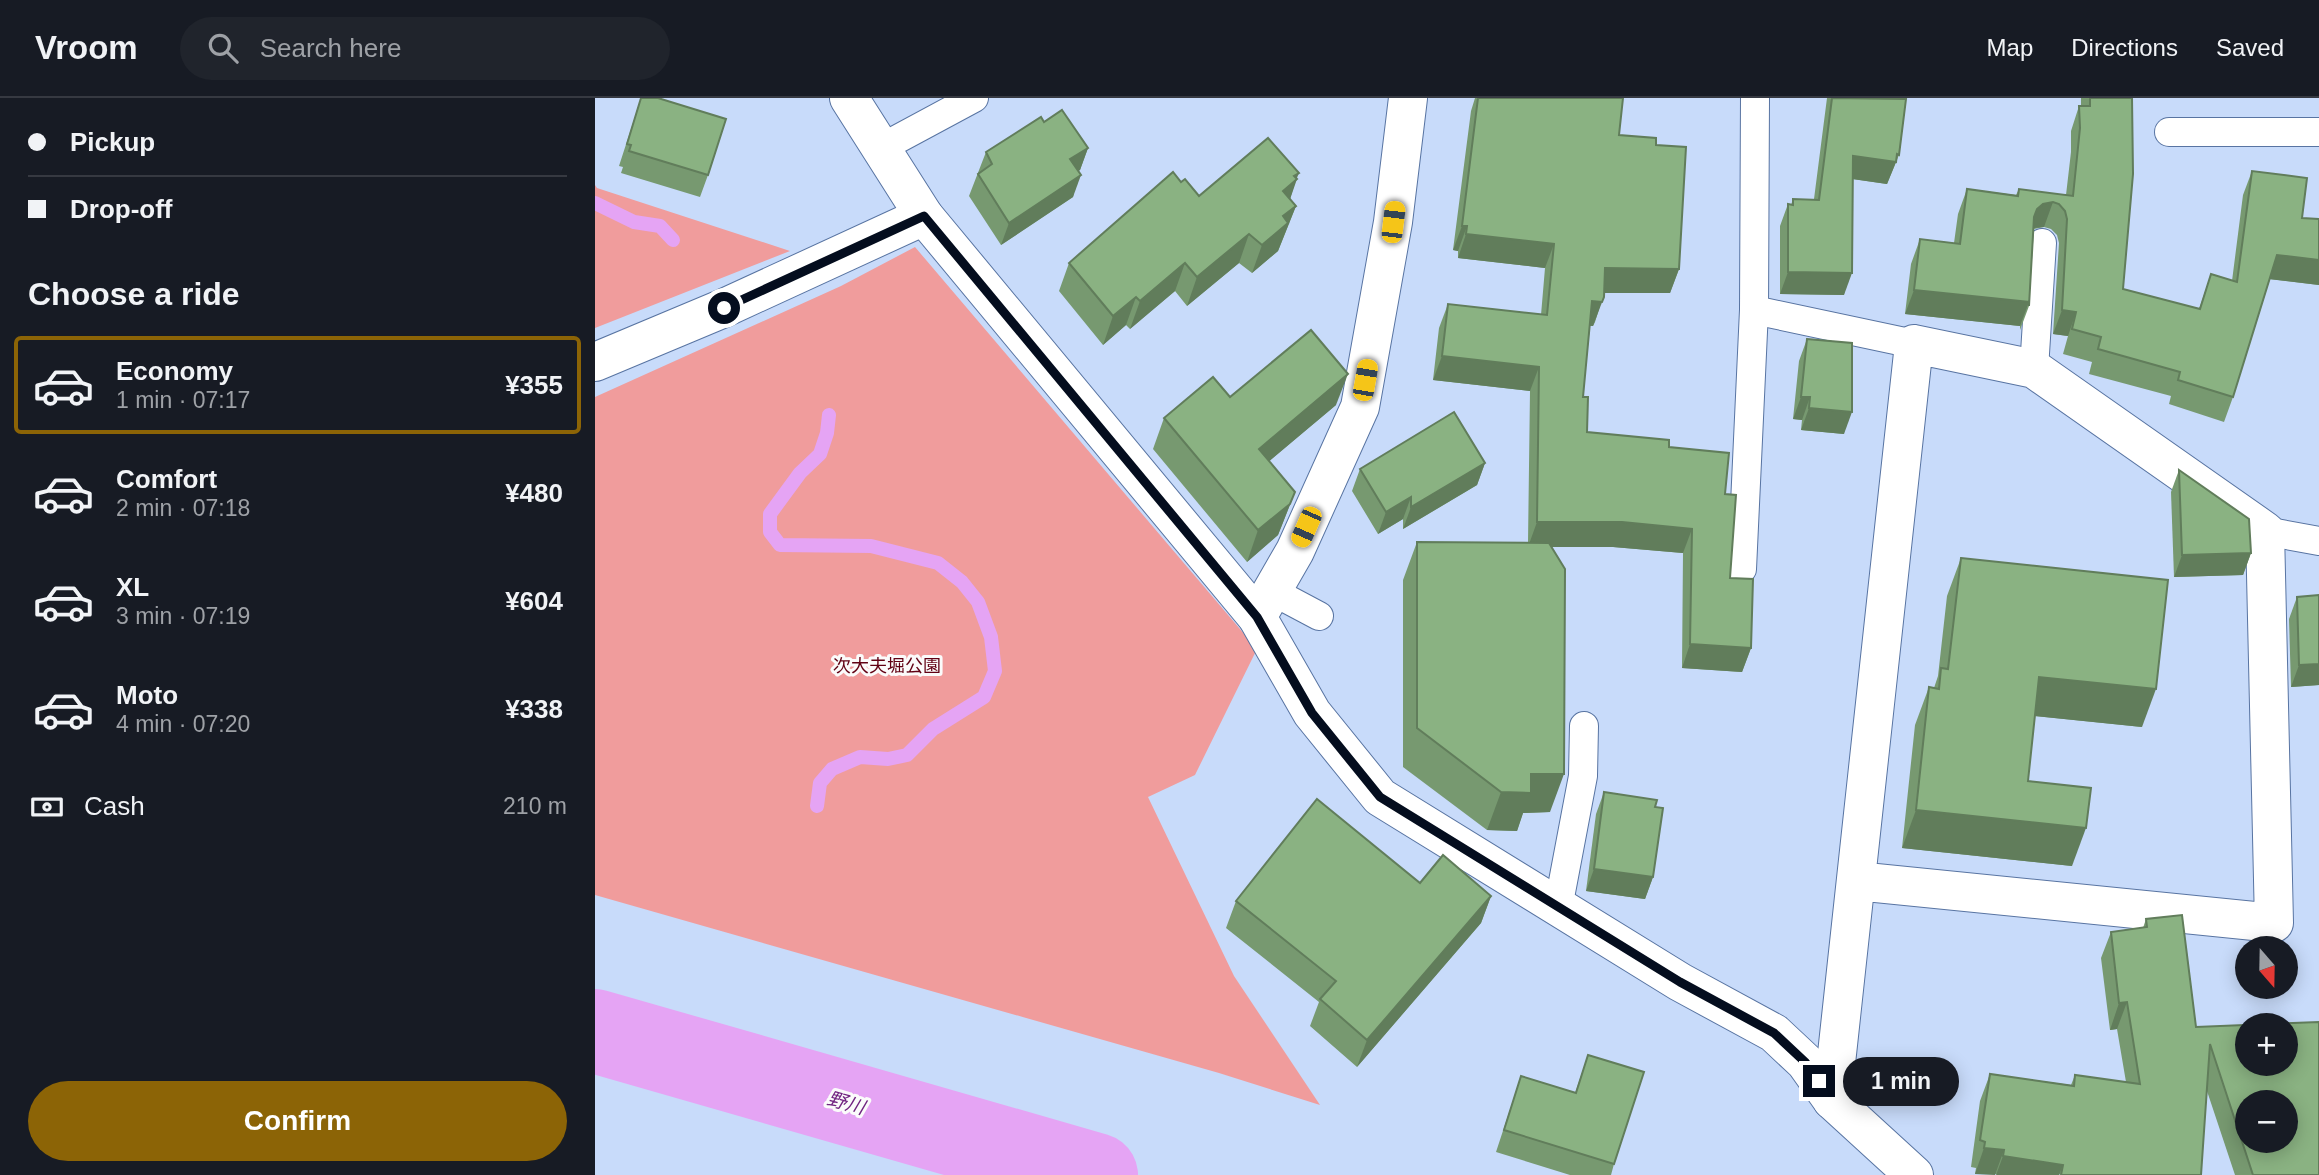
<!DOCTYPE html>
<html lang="en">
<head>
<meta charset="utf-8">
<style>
  :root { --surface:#171b24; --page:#20242c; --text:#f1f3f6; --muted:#9ea1a6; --line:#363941; --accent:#8c6406 }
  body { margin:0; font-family:Arial,"Noto Sans JP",sans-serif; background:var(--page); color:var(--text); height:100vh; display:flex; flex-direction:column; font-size:26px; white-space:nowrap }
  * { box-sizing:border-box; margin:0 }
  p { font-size:23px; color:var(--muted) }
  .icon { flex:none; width:38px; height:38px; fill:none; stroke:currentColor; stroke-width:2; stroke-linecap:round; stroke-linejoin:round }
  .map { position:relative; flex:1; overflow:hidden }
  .drawer { display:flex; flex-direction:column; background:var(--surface); width:595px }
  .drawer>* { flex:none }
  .banner { display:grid; align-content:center; height:154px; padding:0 28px; background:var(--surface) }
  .needle { width:46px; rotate:160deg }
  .tools { position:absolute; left:1640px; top:838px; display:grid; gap:14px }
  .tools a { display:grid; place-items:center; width:63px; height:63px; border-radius:50%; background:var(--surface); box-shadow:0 4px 18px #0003; font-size:35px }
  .end { position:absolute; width:32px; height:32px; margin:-16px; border:9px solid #040d1e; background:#fff; box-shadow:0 0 0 4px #fff }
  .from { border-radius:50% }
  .bubble { position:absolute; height:49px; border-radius:24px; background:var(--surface); box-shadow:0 4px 18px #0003; font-size:23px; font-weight:700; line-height:49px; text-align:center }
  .car { position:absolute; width:21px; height:42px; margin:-21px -10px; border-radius:9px; box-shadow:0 0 5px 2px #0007; background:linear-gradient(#f5c518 24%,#345 0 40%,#f5c518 0 76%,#345 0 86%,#f5c518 0) }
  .banner b { display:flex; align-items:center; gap:24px; height:66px; font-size:26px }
  .banner b+b { border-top:2px solid var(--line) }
  .banner i { width:18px; height:18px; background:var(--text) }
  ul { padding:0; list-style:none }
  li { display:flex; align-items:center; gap:21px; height:98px; margin:0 14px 10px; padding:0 14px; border:4px solid transparent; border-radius:7px }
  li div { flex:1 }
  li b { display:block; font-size:26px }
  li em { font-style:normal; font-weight:700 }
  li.active { border-color:var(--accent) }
  li>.icon { width:63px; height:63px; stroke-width:1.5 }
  h2 { padding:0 28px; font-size:32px; line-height:84px }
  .pay { display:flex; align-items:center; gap:18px; height:77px; padding:0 28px; font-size:26px }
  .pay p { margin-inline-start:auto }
  .primary-button { display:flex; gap:14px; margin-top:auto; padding:14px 28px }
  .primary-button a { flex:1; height:80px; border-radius:42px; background:var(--accent); color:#fff; font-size:28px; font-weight:700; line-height:80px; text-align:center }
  header { display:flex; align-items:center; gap:42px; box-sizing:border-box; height:98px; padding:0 35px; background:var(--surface); border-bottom:2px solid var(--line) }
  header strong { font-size:33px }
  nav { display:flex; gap:38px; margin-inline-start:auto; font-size:24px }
  .search { width:490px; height:63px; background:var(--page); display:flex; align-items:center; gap:18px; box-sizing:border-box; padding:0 24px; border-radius:38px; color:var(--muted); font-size:26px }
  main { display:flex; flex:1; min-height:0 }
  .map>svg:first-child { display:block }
</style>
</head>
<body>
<header>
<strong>Vroom</strong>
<div class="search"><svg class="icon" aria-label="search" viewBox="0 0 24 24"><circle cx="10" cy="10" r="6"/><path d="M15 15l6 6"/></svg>Search here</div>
<nav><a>Map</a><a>Directions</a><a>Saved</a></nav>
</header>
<main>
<section class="drawer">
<div class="banner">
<b><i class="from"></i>Pickup</b>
<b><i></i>Drop-off</b>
</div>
<h2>Choose a ride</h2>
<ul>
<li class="active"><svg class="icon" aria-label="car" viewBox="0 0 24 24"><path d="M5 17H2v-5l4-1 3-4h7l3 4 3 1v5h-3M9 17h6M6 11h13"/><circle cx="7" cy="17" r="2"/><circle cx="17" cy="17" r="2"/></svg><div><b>Economy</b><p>1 min · 07:17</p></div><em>¥355</em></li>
<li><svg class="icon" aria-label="car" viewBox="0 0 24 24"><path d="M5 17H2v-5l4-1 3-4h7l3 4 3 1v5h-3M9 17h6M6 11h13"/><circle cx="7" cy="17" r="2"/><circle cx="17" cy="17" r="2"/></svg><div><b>Comfort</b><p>2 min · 07:18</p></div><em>¥480</em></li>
<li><svg class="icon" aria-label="car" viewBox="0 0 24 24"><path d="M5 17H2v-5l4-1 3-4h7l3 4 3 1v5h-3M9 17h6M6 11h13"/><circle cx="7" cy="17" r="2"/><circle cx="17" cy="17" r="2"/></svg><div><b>XL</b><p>3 min · 07:19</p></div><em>¥604</em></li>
<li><svg class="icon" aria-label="car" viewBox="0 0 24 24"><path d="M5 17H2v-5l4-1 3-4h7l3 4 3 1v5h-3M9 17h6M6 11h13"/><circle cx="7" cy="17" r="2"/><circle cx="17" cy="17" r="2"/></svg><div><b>Moto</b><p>4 min · 07:20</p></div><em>¥338</em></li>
</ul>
<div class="pay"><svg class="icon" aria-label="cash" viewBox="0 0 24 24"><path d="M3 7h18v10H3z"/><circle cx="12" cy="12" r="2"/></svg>Cash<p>210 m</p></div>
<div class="primary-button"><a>Confirm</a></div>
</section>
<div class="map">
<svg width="1724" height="1077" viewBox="0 0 1724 1077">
  <rect width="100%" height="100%" fill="#c8dbfa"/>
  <g fill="#f09c9c">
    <polygon points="0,87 2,90 195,153 0,230"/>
    <polygon points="320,149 662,551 600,677 553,699 639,878 725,1007 624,975 0,797 0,299 246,188"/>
  </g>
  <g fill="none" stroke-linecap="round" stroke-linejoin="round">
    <g stroke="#e5a4f4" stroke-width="14">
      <polyline points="0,105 39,124 65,128 78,142"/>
      <polyline points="222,708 225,685 237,671 265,659 293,661 312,657 338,631 389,599 400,573 396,539 383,504 367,484 343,465 276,448 185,447 175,434 175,416 205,375 225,356 232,335 234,317"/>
    </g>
    <polyline stroke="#e5a4f4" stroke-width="84" points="0,933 501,1077"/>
    <defs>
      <g id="lane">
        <polyline points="1160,0 1159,212 1319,246"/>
        <polyline points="1574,34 1724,34"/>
        <polyline points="286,50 379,0"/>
        <polyline points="1439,271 1447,145"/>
        <polyline points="1670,433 1724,443"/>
        <polyline points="1147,471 1159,212"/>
        <polyline points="677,493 724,518"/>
        <polyline points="963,810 988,678 989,628"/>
      </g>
      <g id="street">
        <polyline points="254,0 329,118 662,519 717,615 785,699 1085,884 1179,935 1210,964 1237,1002 1319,1077"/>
        <polyline points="0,264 129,210 329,118"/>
        <polyline points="662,519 700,453 765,309 798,124 813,0"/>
        <polyline points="1237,1002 1319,246 1439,271 1670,433 1679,825 1261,783"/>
      </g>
    </defs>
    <use href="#lane" stroke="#5874a2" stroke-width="30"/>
    <use href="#street" stroke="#5874a2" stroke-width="40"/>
    <use href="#lane" stroke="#fff" stroke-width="28"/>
    <use href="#street" stroke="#fff" stroke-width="38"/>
  </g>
  <g fill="#779970">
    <polygon points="46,0 113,77 105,99 26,75 28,69 24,68"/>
    <polygon points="880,0 1028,0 1024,37 1061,47 1084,171 1075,195 1009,195 1000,224 998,228 995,228 988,299 992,334 1074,349 1130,396 1135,480 1156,550 1147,574 1087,570 1088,455 1018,449 956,449 955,714 928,715 922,733 892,732 808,669 808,482 822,444 933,445 935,293 838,282 844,230 853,206 946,217 950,170 863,160 863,153 858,152 876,13"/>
    <polygon points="1232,0 1308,0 1304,57 1292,86 1258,81 1249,197 1185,196 1185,128 1193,106 1196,107 1198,101 1219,101"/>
    <polygon points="1486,0 1537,0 1528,191 1604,211 1616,176 1637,183 1648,97 1657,73 1707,120 1724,121 1724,187 1675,181 1638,299 1629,324 1574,306 1576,298 1494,276 1497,264 1468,256 1473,238 1458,236 1464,145 1462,137 1456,131 1449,129 1439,131 1434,208 1425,232 1425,228 1310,216 1316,166 1325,141 1359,145 1363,116 1372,91 1421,97 1424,91 1471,97 1476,54 1476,33 1484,8 1486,8"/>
    <polygon points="449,24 493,50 485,72 483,73 478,99 406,147 374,98 391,54"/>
    <polygon points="701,81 695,101 701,108 683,153 657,175 644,165 592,208 580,193 535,231 531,227 508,247 464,193 474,165 586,84 604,98"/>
    <polygon points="1212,241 1249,336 1206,332 1207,322 1198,321 1204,263"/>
    <polygon points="635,299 741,307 674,363 700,394 683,437 652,464 558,351 569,320"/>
    <polygon points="890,365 882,387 808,431 808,421 783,436 757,393 765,371"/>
    <polygon points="1584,372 1656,455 1648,477 1579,479 1576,394"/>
    <polygon points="1366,460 1547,629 1440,618 1433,683 1477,768 1307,750 1320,627 1334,589 1339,590 1343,578 1352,498"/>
    <polygon points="1724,497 1724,587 1696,589 1694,521 1702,499"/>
    <polygon points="1009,694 1060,709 1058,779 1050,801 991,793 1001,716"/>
    <polygon points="825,785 896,798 886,825 762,969 715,928 724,904 631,830 641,803"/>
    <polygon points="1551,821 1601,929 1724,1077 1640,1077 1612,993 1606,1077 1380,1076 1381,1070 1376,1069 1385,1003 1395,976 1476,987 1480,977 1531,984 1522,931 1515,932 1506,860 1516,834 1548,830"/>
    <polygon points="993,957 1019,1066 1016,1077 975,1077 901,1054 926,978 980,995"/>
  </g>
  <g fill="#617d5b">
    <polygon points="493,50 485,72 467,83 475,61"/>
    <polygon points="1258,58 1301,64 1292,86 1250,80"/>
    <polygon points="704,75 701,82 702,81 692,110 688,93 699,78"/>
    <polygon points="486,77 478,99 406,147 414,125"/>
    <polygon points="1458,104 1449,129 1439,130 1434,135 1442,111 1448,106"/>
    <polygon points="701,108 683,153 657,175 667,147 688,118"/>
    <polygon points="867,128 872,128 863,153 858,152"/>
    <polygon points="654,136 644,165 592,208 602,179"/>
    <polygon points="871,136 959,146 950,170 863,160"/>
    <polygon points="1682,157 1724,162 1724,187 1673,181"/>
    <polygon points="590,165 580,193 535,231 545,203"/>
    <polygon points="1010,170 1084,171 1075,195 1001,195"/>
    <polygon points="1193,174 1257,175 1249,197 1185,196"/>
    <polygon points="1319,192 1434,204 1425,228 1310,216"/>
    <polygon points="541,199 531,227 508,247 518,218"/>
    <polygon points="1009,199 998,228 989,227 997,203"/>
    <polygon points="1467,212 1481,214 1473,238 1458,236"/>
    <polygon points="847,258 944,269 935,293 838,282"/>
    <polygon points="753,276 741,307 652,382 664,351"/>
    <polygon points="1206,299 1215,299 1207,322 1198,321"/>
    <polygon points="1214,310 1257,314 1249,336 1206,332"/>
    <polygon points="890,365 882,387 808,431 816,409"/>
    <polygon points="700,394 683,437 652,464 663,432"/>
    <polygon points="816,399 808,421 783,436 791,414"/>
    <polygon points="942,424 1027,424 1097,431 1088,455 1018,449 933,449"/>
    <polygon points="1656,455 1648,477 1579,479 1587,457"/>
    <polygon points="1095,546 1156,550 1147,574 1087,570"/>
    <polygon points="1724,566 1724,587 1696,589 1704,567"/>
    <polygon points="1444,579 1561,591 1547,629 1430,617"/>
    <polygon points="936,676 969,676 955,714 928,715 922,733 892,732 906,694"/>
    <polygon points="1321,712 1491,730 1477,768 1307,750"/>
    <polygon points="999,771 1058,779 1050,801 991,793"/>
    <polygon points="896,798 886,825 762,969 772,942"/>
    <polygon points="1532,904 1522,931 1515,932 1524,905"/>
    <polygon points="1389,1050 1409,1052 1400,1077 1380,1076"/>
    <polygon points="1408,1058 1468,1067 1464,1077 1401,1077"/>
  </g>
  <g fill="#8ab282" stroke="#617d5b" stroke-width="2" fill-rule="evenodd">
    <polygon points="46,0 63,0 131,21 113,77 34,53 36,47 32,46"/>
    <polygon points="883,0 1028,0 1024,37 1061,40 1061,47 1091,49 1084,171 1010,170 1009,199 1007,204 997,203 988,299 993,299 992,334 1074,342 1074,349 1134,355 1130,396 1141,397 1135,480 1158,481 1156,550 1095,546 1097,431 1027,424 942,424 944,269 847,258 853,206 952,217 959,146 871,136 872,128 867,128"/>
    <polygon points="1237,0 1311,1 1304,57 1302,56 1301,64 1258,58 1257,175 1193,174 1193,106 1198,107 1198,101 1224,102"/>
    <polygon points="1495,0 1537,0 1538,76 1528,191 1605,211 1616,176 1642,184 1657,73 1712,80 1707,120 1724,121 1724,162 1682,157 1638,299 1583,282 1585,274 1503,251 1506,239 1477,231 1481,214 1467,212 1472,121 1470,113 1464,106 1458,104 1448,106 1442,111 1439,119 1434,208 1434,204 1319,192 1325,141 1365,146 1372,91 1423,98 1424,91 1478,98 1485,30 1484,8 1495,8"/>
    <polygon points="467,12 493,50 475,61 486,77 414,125 383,76 397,66 391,54 446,19 449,24"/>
    <polygon points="673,40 704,75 699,78 702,81 688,93 701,108 688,118 693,125 667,147 654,136 602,179 590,165 545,203 541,199 518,218 474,165 578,74 586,84 590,81 604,98"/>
    <polygon points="716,232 753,276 664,351 700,394 695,406 663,432 569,320 618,279 635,299"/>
    <polygon points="1212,241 1257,245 1257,314 1214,310 1215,299 1206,299"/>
    <polygon points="859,314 890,365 816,409 816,399 791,414 765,371"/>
    <polygon points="1584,372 1654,421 1656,455 1587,457"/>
    <polygon points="822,444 954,445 970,471 969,676 936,676 936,695 906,694 822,630"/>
    <polygon points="1366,460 1573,482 1561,591 1444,579 1433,683 1496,690 1491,730 1321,712 1334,589 1344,591 1346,570 1353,571"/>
    <polygon points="1724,497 1724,566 1704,567 1702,499"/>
    <polygon points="1009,694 1062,702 1060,709 1068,710 1058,779 999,771"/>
    <polygon points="722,701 825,785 848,757 896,798 772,942 725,901 741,883 641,803"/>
    <path d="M1587 817 1601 929 1724 924V1077H1658L1615 946 1606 1077H1466L1468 1067 1408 1058 1409 1052 1389 1050 1390 1044 1385 1042 1395 976 1479 988 1480 977 1545 986 1532 904 1524 905 1516 834 1552 829 1551 821ZM1652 928H1690V966H1652ZM1652 1004H1690V1043H1652Z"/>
    <polygon points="993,957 1049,974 1019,1066 909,1032 926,978 981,995"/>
  </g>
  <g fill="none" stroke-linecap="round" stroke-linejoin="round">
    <polyline stroke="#040d1e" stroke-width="9" points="129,210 329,118 662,519 717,615 785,699 1085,884 1179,935 1210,964 1224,983"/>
  </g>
  <g text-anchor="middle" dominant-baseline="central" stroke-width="6" stroke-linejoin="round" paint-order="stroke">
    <g font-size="18" fill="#610013" stroke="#fbfbfb">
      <text x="292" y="568">次大夫堀公園</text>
    </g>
    <g font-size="19" font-style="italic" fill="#702380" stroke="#fbfbfb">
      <text transform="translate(251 1005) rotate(16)">野川</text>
    </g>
  </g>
</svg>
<div class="tools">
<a><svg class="needle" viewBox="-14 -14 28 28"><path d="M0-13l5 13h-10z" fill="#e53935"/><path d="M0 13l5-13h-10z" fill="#9ea1a6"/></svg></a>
<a>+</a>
<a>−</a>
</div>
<i class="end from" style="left:129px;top:210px"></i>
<i class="end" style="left:1224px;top:983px"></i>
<div class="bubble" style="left:1248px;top:959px;width:116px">1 min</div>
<i class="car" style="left:798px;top:124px;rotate:7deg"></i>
<i class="car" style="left:770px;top:282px;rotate:10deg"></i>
<i class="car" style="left:711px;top:429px;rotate:204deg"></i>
</div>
</main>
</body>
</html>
